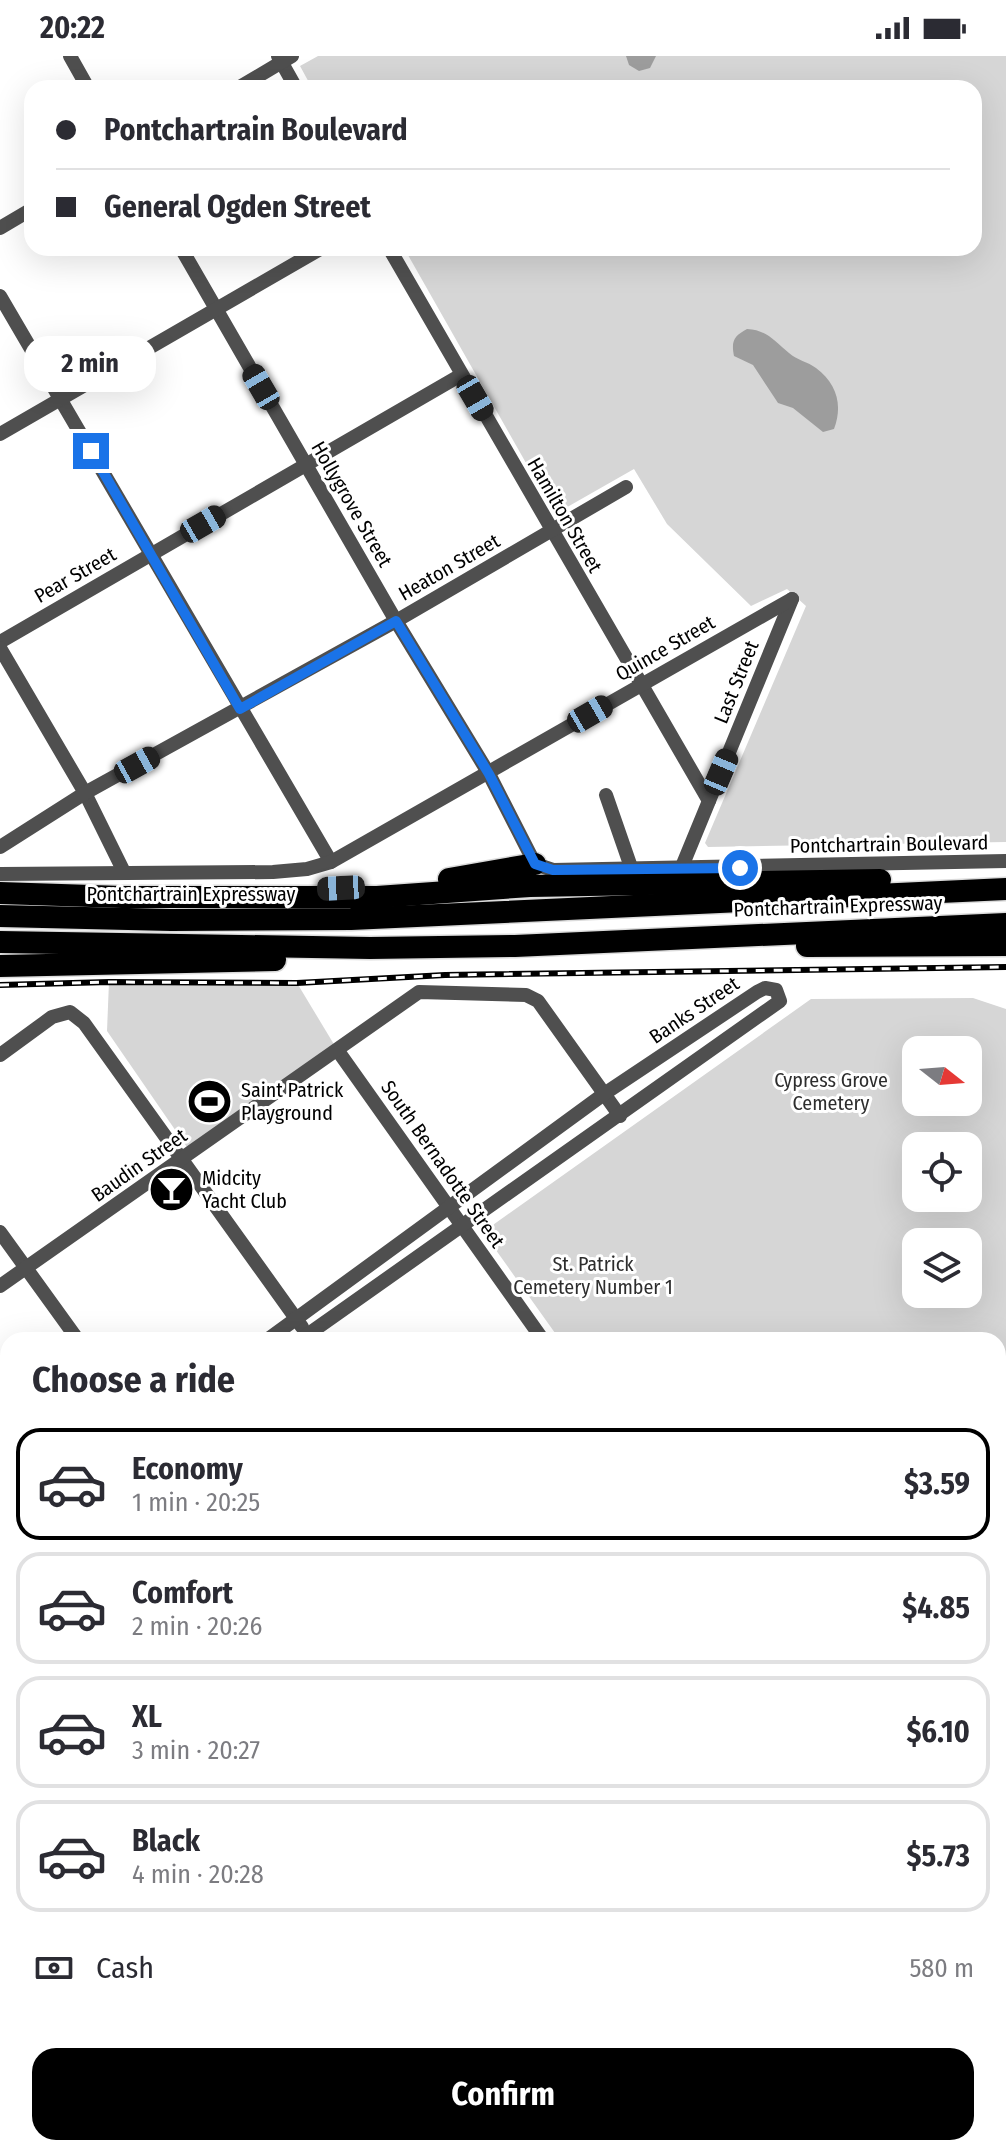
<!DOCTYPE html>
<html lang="en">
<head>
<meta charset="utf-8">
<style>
  :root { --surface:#fff; --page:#f7f7f7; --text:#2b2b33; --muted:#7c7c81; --line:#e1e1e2; --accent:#000 }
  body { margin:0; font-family:"Fira Sans Condensed",sans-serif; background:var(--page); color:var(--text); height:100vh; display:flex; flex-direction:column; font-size:30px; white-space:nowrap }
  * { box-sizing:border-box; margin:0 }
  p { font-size:26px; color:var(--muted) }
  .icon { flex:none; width:44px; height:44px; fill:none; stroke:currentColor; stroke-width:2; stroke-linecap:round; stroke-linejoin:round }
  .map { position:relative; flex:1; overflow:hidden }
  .drawer { position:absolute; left:0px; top:1276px; width:1006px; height:824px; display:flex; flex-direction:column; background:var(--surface); border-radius:24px 24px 0 0; box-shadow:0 8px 32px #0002 }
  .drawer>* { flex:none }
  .guide { position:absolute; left:24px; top:24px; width:958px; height:176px; border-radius:24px; box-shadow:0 8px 32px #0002; display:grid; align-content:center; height:176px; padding:0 32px; background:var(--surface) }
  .needle { width:52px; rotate:107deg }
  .fabs { position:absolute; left:902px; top:980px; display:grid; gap:16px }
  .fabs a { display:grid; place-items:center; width:80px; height:80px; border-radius:16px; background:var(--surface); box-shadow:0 8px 32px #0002; font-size:40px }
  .end { position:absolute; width:36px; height:36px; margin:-18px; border:10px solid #1a73e8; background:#fff; box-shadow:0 0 0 4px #fff }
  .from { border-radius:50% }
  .bubble { position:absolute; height:56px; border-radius:24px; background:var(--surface); box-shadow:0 8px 32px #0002; font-size:26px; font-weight:700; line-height:56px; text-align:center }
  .car { position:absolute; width:24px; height:48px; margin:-24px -12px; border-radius:10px; box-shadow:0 0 6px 2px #0007; background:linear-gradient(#222 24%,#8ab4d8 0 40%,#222 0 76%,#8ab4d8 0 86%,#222 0) }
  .guide b { display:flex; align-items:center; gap:28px; height:76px; font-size:30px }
  .guide b+b { border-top:2px solid var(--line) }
  .guide i { width:20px; height:20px; background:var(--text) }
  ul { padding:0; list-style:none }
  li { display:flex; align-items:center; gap:24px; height:112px; margin:0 16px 12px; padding:0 16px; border:4px solid var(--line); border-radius:24px }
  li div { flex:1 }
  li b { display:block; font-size:30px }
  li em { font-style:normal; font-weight:700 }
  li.active { border-color:var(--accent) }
  li>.icon { width:72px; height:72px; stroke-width:1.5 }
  h2 { padding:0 32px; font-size:36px; line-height:96px }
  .pay { display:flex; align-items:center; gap:20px; height:88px; padding:0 32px; font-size:30px }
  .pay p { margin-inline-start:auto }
  .button { display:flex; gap:16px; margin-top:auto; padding:16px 32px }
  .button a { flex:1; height:92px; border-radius:24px; background:var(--accent); color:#fff; font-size:32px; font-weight:700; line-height:92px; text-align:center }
  .status { display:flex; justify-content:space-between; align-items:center; height:56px; padding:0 40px; background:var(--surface); direction:ltr }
  .status svg { height:22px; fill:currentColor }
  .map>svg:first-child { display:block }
</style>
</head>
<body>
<div class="status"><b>20:22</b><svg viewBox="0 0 49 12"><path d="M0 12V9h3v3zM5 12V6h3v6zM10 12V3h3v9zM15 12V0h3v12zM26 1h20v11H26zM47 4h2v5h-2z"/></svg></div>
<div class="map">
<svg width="1006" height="2100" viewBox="0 0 1006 2100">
  <rect width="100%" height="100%" fill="#fff"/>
  <g fill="#d6d6d6" fill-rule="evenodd">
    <polygon points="318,0 1006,0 1006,786 708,791 705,787 806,550 787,533 751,550 667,468 634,413 555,458 404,192 974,192 974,32 312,32 300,10"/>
    <polygon points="109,926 297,927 338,995 191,1097 107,975"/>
    <path d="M973 942 1006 953V1442L998 1439V1284H560L483 1176 811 943ZM968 994V1046H916V994ZM916 1090H968V1142H916ZM968 1186V1238H916V1186Z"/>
  </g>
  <g fill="#9d9d9d">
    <polygon points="626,0 656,0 650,12 639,15 629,9"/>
    <path d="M747 273C767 274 774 285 789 297 797 304 808 306 816 312 837 328 843 349 834 373L823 376 793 352 778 347 753 309 734 300C731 285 734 280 747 273Z"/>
  </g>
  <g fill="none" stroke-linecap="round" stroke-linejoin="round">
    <defs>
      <g id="major">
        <polyline points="998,1520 1006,1514"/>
        <polyline points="998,1561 1006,1555"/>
        <polyline points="171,2100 182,2092"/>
        <polyline points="231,2100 242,2092"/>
      </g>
      <g id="highway">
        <polyline points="449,823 535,808"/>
        <polyline points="0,837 122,841 377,841 530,830 880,824"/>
        <polyline points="0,860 171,864 351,863 1006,833"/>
        <polyline points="0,886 370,892 515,890 1006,868"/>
        <polyline points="807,890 1006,889"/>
        <polyline points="0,910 275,904"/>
      </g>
    </defs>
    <use href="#major" stroke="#dbdbdb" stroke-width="21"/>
    <use href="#highway" stroke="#dbdbdb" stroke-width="25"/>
    <g stroke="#4f4f4f" stroke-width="14">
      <polyline points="70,0 88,32"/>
      <polyline points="278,0 296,32"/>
      <polyline points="238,32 292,0"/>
      <polyline points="0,172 32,153"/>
      <polyline points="181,192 396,565 489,718 535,808 553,814 1006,805"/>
      <polyline points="389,192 709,745"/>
      <polyline points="0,240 331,806"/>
      <polyline points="0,378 322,192"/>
      <polyline points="0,586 461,319"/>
      <polyline points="0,592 85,737 124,816"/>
      <polyline points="606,739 632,814"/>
      <polyline points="0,791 85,737 396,565 626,431"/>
      <polyline points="681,813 792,543"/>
      <polyline points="0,818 273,816 307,813 331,806 792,543"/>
      <polyline points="338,995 543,1284"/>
      <polyline points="0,999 52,961 70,956 84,967 302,1271"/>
      <polyline points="0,1176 78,1284"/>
      <polyline points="0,1230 419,936 526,939 538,945 620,1060"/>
      <polyline points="267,1284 604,1038 757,936 765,932 776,934 780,945 300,1284"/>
      <polyline points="0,1473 8,1467"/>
      <polyline points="0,1500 8,1511"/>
      <polyline points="998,1598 1006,1609"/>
      <polyline points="0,1739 8,1733"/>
      <polyline points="998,1809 1006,1803"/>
      <polyline points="0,1829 8,1840"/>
      <polyline points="998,1931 1006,1943"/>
      <polyline points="0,1977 8,1972"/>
      <polyline points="998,2018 1006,2012"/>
      <polyline points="998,2036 1006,2031"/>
      <polyline points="190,2092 196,2100"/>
      <polyline points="421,2092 426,2100"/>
      <polyline points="650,2092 655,2100"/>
      <polyline points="582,2100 593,2092"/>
      <polyline points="882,2100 893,2092"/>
      <polyline points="908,2100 919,2092"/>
    </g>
    <use href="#major" stroke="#000" stroke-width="18"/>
    <use href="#highway" stroke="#000" stroke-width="22"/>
    <g stroke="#000" stroke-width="2">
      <polyline points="998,1544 1006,1537"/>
      <polyline points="196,2100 207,2092"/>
      <polyline points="212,2100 224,2092"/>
    </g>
    <defs>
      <polyline id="rail" points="0,929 109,926 297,927 445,919 1006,911"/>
    </defs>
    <use href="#rail" stroke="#000" stroke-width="6"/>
    <use href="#rail" stroke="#fff" stroke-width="3" stroke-dasharray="9" stroke-linecap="butt"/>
  </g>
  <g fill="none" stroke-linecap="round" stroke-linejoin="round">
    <polyline stroke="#1a73e8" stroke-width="10" points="91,395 240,653 396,565 489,718 535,808 553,814 740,812"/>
  </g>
  <defs>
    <symbol id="stadium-disc" viewBox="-11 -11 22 22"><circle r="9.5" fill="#000" stroke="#fff"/><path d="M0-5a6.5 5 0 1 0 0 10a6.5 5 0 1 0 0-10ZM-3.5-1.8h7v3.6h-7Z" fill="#fff"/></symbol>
    <symbol id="bar-disc" viewBox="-11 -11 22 22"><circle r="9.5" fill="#000" stroke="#fff"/><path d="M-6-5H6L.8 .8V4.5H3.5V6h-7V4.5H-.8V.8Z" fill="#fff"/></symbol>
  </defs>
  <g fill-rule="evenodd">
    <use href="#stadium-disc" x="184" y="1020" width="51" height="51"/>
    <use href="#bar-disc" x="146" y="1108" width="51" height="51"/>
  </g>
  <g text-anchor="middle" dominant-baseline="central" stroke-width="6" stroke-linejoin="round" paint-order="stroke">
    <g font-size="20" fill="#000" stroke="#fff">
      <text transform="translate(352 448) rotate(60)">Hollygrove Street</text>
      <text transform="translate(565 459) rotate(60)">Hamilton Street</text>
      <text transform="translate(449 511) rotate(-30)">Heaton Street</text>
      <text transform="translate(75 519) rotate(-30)">Pear Street</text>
      <text transform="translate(665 592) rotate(-30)">Quince Street</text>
      <text transform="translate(736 626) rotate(-68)">Last Street</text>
      <text transform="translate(889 788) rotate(-1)">Pontchartrain Boulevard</text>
      <text x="191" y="838">Pontchartrain Expressway</text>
      <text transform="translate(838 850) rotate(-2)">Pontchartrain Expressway</text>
      <text transform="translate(694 954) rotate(-34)">Banks Street</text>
      <text transform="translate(443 1108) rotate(55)">South Bernadotte Street</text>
      <text transform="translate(139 1109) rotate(-35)">Baudin Street</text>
    </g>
    <g font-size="20" fill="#2d2d2d" stroke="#fff">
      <text x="831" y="1024">Cypress Grove<tspan x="831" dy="23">Cemetery</tspan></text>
      <text x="593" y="1208">St. Patrick<tspan x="593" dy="23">Cemetery Number 1</tspan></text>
    </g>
    <g font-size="20" fill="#000" stroke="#fff" text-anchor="start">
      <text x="241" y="1034">Saint Patrick<tspan x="241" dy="23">Playground</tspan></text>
      <text x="202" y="1122">Midcity<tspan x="202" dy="23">Yacht Club</tspan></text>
    </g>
  </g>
</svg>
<div class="fabs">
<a><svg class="needle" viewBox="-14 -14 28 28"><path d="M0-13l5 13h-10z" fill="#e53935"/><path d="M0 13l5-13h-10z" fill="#7c7c81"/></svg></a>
<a><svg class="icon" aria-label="locate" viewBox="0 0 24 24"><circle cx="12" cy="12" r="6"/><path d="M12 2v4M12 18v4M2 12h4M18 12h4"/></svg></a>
<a><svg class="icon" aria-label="layers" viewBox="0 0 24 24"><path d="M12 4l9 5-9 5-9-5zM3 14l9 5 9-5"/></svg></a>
</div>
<i class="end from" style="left:740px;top:812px"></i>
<i class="end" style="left:91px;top:395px"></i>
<div class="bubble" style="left:24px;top:280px;width:132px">2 min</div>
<i class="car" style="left:261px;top:331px;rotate:330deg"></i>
<i class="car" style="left:475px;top:342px;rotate:150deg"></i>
<i class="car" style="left:203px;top:468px;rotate:60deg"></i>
<i class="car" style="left:590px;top:658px;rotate:60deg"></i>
<i class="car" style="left:137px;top:709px;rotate:61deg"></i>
<i class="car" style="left:721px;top:716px;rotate:23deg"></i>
<i class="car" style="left:341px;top:832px;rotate:267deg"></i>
<div class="guide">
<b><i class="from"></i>Pontchartrain Boulevard</b>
<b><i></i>General Ogden Street</b>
</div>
<section class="drawer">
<h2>Choose a ride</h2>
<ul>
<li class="active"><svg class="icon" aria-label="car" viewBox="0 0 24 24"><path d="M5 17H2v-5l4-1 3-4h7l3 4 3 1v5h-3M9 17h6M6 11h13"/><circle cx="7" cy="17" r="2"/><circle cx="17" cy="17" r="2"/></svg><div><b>Economy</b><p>1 min · 20:25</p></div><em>$3.59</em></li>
<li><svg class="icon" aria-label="car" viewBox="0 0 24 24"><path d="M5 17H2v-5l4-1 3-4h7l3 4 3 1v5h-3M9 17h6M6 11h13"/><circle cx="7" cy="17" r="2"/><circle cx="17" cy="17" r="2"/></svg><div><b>Comfort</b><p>2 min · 20:26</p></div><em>$4.85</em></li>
<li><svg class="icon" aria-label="car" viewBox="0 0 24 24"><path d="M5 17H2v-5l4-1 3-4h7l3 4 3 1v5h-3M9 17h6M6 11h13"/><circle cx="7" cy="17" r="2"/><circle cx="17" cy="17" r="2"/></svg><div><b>XL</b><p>3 min · 20:27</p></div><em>$6.10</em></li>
<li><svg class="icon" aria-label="car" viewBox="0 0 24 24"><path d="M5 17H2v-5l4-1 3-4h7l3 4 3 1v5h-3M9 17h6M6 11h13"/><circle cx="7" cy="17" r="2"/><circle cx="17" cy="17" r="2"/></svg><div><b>Black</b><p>4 min · 20:28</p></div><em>$5.73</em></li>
</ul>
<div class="pay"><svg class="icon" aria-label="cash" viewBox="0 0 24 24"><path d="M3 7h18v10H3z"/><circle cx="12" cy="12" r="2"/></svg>Cash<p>580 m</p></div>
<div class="button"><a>Confirm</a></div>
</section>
</div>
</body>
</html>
